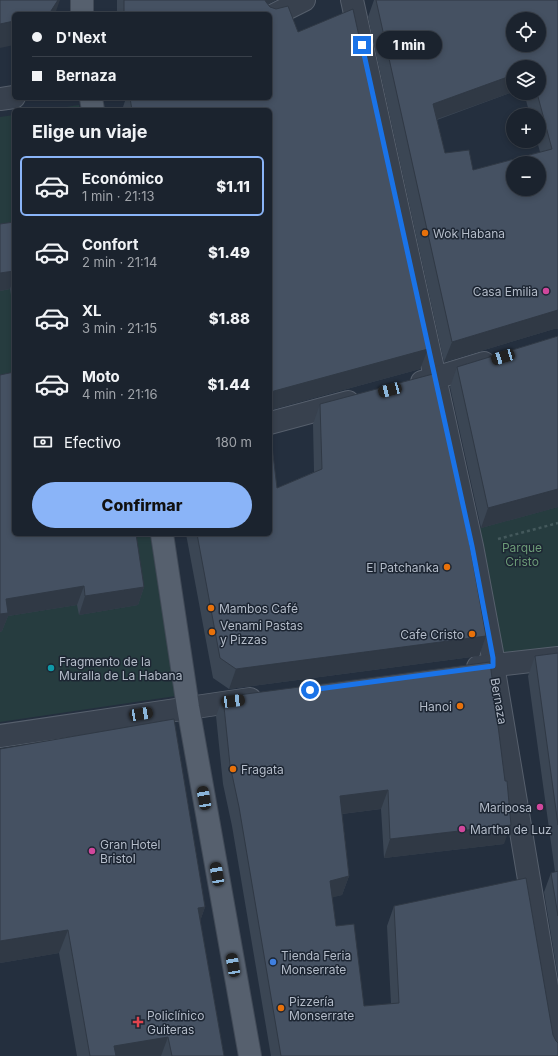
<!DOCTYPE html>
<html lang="es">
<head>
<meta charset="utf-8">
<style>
  :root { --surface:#1b232e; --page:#242b36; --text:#f1f3f6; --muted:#a0a4aa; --line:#39404a; --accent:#8ab4f8 }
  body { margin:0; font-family:Inter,sans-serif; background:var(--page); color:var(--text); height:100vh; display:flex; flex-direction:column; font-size:15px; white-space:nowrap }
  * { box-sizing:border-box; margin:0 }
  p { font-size:13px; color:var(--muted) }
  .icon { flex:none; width:22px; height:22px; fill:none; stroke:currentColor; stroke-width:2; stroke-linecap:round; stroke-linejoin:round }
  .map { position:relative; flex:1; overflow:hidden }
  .side { position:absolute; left:12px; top:108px; width:260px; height:428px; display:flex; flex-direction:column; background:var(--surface); border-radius:6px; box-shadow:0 2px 6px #0003,0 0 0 1px var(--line) }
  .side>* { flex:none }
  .guide { position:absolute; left:12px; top:12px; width:260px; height:88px; border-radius:6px; box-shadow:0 2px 6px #0003,0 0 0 1px var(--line); display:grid; align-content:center; height:88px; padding:0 20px; background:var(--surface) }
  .fabs { position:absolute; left:506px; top:12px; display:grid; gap:8px }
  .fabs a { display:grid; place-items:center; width:40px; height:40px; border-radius:50%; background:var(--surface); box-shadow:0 2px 6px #0003,0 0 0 1px var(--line); font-size:20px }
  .end { position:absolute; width:18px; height:18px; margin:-9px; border:5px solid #1a73e8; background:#fff; box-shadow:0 0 0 2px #fff }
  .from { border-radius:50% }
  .bubble { position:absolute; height:28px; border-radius:14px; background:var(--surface); box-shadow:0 2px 6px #0003,0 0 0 1px var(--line); font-size:13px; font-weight:800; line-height:28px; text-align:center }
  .car { position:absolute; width:12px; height:24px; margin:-12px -6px; border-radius:5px; box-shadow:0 0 3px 1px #0007; background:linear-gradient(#222 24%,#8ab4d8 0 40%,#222 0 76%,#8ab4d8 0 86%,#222 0) }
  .guide b { display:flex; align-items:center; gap:14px; height:38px; font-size:15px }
  .guide b+b { border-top:1px solid var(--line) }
  .guide i { width:10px; height:10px; background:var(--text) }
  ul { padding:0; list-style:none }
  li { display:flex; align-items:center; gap:12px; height:60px; margin:0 8px 6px; padding:0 12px; border:2px solid transparent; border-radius:6px }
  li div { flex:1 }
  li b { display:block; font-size:15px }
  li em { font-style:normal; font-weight:800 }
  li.on { border-color:var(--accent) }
  li>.icon { width:36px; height:36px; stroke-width:1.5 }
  h2 { padding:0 20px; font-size:18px; line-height:48px }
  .pay { display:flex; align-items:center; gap:10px; height:44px; padding:0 20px; font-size:15px }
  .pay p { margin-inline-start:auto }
  .primary-button { display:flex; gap:8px; margin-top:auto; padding:8px 20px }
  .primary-button a { flex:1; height:46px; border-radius:24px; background:var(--accent); color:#111; font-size:16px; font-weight:800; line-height:46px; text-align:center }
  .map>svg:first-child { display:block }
</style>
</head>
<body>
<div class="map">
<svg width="558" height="1056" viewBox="0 0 558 1056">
  <rect width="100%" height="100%" fill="#242f3e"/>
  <g fill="#263c3f">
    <polygon points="79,105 80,110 46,110"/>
    <polygon points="14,115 14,534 150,534 176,696 0,722 0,117"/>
    <polygon points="558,507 558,648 504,656 479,528"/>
  </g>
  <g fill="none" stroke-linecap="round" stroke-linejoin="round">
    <defs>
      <g id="minor">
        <polyline points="352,0 472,546 493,658 493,665 558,1052"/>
        <polyline points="270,17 304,0"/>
        <polyline points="422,382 484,363"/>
        <polyline points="270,423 348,402"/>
        <polyline points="478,667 558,658"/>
        <polyline points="0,736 250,699"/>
      </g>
      <polyline id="tertiary" points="0,99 14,97"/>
      <g id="primary">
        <polyline points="82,14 82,0"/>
        <polyline points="91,98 93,110"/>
        <polyline points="162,534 188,707 250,1056"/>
      </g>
    </defs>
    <use href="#minor" stroke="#565f6c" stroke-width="24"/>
    <use href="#tertiary" stroke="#565f6c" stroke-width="24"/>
    <use href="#primary" stroke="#414a57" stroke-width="24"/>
    <polyline stroke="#44595c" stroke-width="2.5" stroke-dasharray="3 3" stroke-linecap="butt" points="498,539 558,523"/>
    <use href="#minor" stroke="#38414e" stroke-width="22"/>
    <use href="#tertiary" stroke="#38414e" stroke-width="22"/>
    <use href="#primary" stroke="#56606e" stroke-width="22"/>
  </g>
  <g fill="#3b4654" fill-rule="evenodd">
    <polygon points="117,0 276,0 268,4 420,369 270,410 270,110 122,110 126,98 270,98 270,14 117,14"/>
    <path d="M374 0H558V329H554L444 362 368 17ZM513 67H539V93H524L530 115H539V141H537L540 152 473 170 445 153 437 120 513 92Z"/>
    <polygon points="14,222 14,313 10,289 0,291 0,224"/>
    <polygon points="558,336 558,507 481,528 450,387 457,367"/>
    <polygon points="0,375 144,587 138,605 79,615 77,605 8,616 2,631 0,632"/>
    <polygon points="320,404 486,636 479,656 229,689 213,678 186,534 270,534 277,488 314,472 313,424"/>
    <polygon points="558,653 558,977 544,892 551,873 555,872 528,676 535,656"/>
    <polygon points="223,697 504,844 384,858 381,809 342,814 349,876 342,895 332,897 336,926 364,1006 391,1004 387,926 394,906 553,1035 558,1056 271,1056 232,826 223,784 216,716"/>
    <polygon points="0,749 205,907 200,921 224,1056 77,1056 59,953 0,963"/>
  </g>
  <g fill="#303945">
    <polygon points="58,0 60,0 55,14 49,14"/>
    <polygon points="263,0 276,0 264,6"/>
    <polygon points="14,21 14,45 0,48 0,24"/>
    <polygon points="513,75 513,92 426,123 433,104"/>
    <polygon points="14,271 14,277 10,289 0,291 0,273"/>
    <polygon points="558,310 558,329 554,329 444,362 452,342"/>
    <polygon points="428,349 420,369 270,410 270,393 274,391"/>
    <polygon points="558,489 558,507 481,528 488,508"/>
    <polygon points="84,586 77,605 8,616 2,631 0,632 0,614 6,599"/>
    <polygon points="144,587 138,605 79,615 85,596"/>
    <polygon points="486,636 479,656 229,689 236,669"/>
    <polygon points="388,790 381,809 333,815 340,796"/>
    <polygon points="511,825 504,844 384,858 390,839"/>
    <polygon points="349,876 342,895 323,900 330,881"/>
    <polygon points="205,907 197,930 198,908"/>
    <polygon points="68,930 59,953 0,963 0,941"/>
    <polygon points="168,1037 161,1056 111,1056 114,1046"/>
  </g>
  <g fill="#455162" stroke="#303945" fill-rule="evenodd">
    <polygon points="0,0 58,0 49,14 14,14 14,21 0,24"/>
    <polygon points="124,0 265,0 266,2 270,7 276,9 288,6 298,32 353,9 428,349 274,391 270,393 270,110 132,110 130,98 270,98 270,14 124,14"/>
    <path d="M376 0H558V310L452 342ZM513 19H539V45H513ZM513 67H539V93H537L552 149 473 170 469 150 445 153 433 104 513 75ZM513 163H539V189H513Z"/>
    <polygon points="14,222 14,271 0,273 0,224"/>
    <polygon points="558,336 558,489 488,508 457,367"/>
    <polygon points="14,372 14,534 136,534 144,587 85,596 84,586 6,599 8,613 0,614 0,375"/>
    <polygon points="433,374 467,529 486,636 236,669 220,658 197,534 270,534 270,429 277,488 322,469 320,404"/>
    <polygon points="558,653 558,825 535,656"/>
    <polygon points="490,662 505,781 507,781 511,825 390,839 388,790 340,796 349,876 330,881 336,926 354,924 364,1006 399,1003 394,906 526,878 553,1035 556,1041 558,1043 558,1056 281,1056 239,807 230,765 223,697"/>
    <polygon points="174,719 205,907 198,908 224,1056 172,1056 168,1037 114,1046 116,1056 90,1056 68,930 0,941 0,749"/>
    <polygon points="558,871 558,916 551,873"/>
  </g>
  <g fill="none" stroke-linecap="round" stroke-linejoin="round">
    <polyline stroke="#1a73e8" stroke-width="5" points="310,690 493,666 493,658 472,546 362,45"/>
  </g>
  <g fill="#e8710a" stroke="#1d2633" stroke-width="1.5">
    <circle cx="425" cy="233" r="4"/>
    <circle cx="447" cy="567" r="4"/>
    <circle cx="211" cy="608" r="4"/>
    <circle cx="212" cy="632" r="4"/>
    <circle cx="472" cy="634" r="4"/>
    <circle cx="460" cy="706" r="4"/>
    <circle cx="233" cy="769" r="4"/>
    <circle cx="281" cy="1008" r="4"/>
  </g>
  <g fill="#d1479c" stroke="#1d2633" stroke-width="1.5">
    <circle cx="546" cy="291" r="4"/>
    <circle cx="540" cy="807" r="4"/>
    <circle cx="462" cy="829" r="4"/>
    <circle cx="92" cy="851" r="4"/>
  </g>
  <circle fill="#0f9aa8" stroke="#1d2633" stroke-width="1.5" cx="51" cy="668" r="4"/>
  <circle fill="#3f7fe0" stroke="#1d2633" stroke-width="1.5" cx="273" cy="962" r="4"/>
  <path fill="#e0444e" stroke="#1d2633" stroke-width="1.5" d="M136 1016h4v4h4v4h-4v4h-4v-4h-4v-4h4z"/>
  <g text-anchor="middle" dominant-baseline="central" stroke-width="3" stroke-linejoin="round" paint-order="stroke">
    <g font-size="12" fill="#b4bcc9" stroke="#1d2633" text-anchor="start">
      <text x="433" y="233">Wok Habana</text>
      <text x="538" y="291" text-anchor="end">Casa Emilia</text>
      <text x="439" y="567" text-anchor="end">El Patchanka</text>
      <text x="219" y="608">Mambos Café</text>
      <text x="220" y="625">Venami Pastas<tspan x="220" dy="14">y Pizzas</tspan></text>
      <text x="464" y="634" text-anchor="end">Cafe Cristo</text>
      <text x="59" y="661">Fragmento de la<tspan x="59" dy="14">Muralla de La Habana</tspan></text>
      <text x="452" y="706" text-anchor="end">Hanoi</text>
      <text x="241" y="769">Fragata</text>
      <text x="532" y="807" text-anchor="end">Mariposa</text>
      <text x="470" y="829">Martha de Luz</text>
      <text x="100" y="844">Gran Hotel<tspan x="100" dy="14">Bristol</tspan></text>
      <text x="281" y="955">Tienda Feria<tspan x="281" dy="14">Monserrate</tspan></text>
      <text x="289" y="1001">Pizzería<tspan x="289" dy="14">Monserrate</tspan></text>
      <text x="147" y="1015">Policlínico<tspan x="147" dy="14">Guiteras</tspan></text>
    </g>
    <g font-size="12" fill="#6b9a76" stroke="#1d2633">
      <text x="522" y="547">Parque<tspan x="522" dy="14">Cristo</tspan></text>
    </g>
    <g font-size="12" fill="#b4bcc9" stroke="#1d2633">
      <text transform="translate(499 701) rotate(80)">Bernaza</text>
    </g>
  </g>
</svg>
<div class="fabs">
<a><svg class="icon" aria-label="locate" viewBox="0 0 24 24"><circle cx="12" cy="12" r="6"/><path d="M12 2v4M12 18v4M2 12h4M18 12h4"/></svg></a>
<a><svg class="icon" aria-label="layers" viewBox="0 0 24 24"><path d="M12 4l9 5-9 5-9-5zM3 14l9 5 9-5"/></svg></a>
<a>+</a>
<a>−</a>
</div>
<i class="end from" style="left:310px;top:690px"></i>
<i class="end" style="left:362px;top:45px"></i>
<div class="bubble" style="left:376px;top:31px;width:66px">1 min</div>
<i class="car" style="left:503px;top:357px;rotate:253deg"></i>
<i class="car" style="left:390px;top:390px;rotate:255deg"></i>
<i class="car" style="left:233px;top:701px;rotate:83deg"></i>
<i class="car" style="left:141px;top:714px;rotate:81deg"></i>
<i class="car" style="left:204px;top:798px;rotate:350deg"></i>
<i class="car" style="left:217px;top:874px;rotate:350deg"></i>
<i class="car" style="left:233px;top:965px;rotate:350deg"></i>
<div class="guide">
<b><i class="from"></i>D'Next</b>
<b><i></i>Bernaza</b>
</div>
<section class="side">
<h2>Elige un viaje</h2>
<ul>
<li class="on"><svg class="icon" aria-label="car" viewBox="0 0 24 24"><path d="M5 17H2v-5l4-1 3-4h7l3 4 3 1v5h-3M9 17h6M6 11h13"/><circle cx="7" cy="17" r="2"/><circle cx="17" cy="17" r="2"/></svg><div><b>Económico</b><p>1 min · 21:13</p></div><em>$1.11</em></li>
<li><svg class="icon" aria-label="car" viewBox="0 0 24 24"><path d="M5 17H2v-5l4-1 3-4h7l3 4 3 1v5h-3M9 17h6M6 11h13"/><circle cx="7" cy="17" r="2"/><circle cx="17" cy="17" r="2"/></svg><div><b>Confort</b><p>2 min · 21:14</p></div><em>$1.49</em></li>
<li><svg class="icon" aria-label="car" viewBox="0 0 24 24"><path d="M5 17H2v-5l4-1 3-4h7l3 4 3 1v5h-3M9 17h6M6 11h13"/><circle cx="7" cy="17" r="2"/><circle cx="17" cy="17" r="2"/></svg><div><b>XL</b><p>3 min · 21:15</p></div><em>$1.88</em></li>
<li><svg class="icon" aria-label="car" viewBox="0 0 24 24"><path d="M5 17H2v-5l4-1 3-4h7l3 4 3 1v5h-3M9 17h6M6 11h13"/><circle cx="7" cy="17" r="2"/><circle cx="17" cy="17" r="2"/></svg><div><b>Moto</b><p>4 min · 21:16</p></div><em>$1.44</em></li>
</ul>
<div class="pay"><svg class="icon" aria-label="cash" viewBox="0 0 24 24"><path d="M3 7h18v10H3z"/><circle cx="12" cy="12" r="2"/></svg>Efectivo<p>180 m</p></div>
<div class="primary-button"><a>Confirmar</a></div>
</section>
</div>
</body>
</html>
